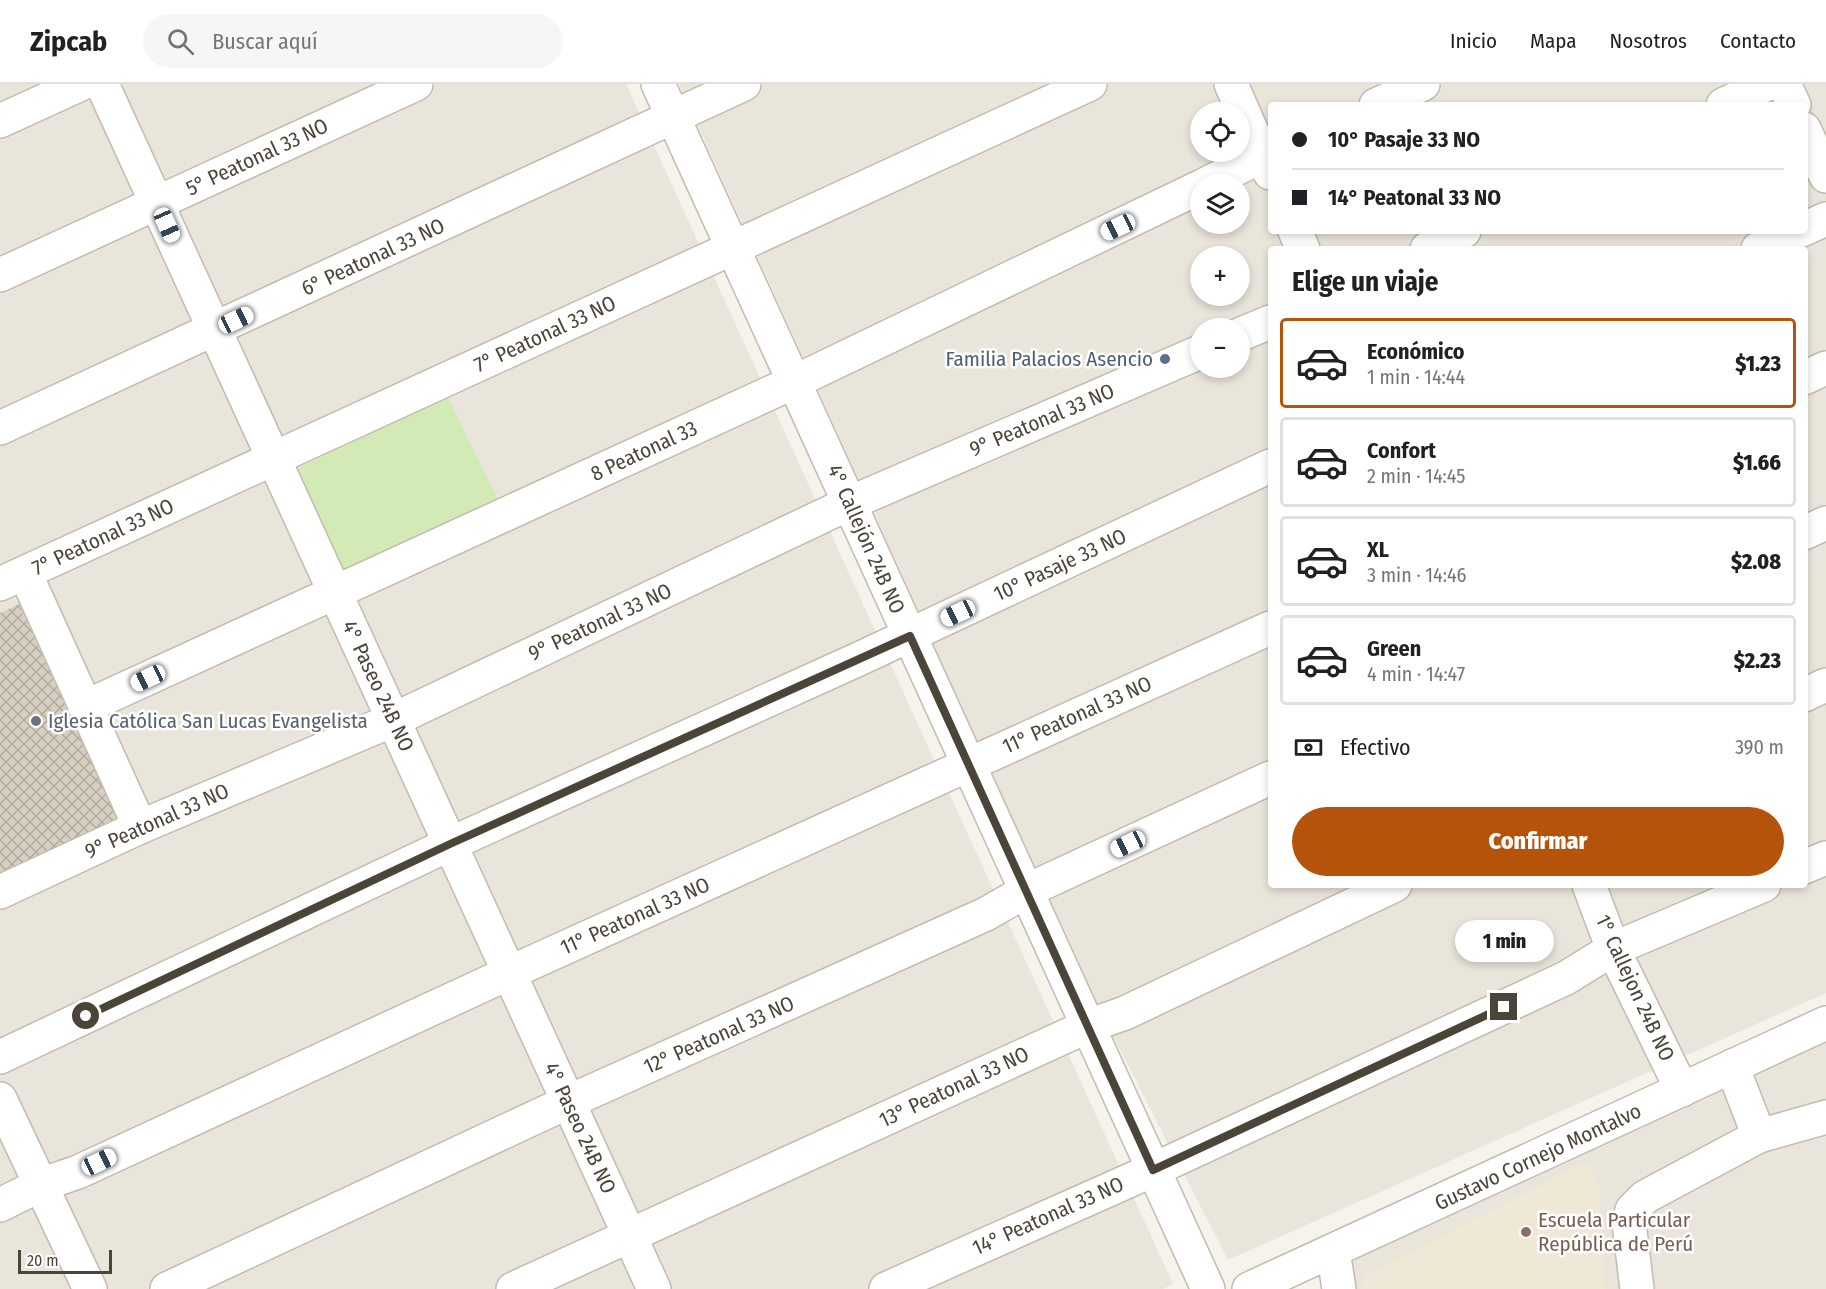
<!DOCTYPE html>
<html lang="es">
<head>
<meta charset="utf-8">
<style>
  :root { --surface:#fff; --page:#f6f6f6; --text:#202124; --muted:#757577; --line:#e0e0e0; --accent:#b45309 }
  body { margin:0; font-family:"Fira Sans Condensed",sans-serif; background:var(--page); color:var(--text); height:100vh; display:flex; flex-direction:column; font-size:22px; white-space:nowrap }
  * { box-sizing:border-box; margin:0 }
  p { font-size:20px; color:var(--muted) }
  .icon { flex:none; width:33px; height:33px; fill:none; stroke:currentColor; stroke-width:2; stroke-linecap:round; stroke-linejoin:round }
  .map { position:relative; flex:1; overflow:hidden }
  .sheet { position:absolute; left:1268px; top:162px; width:540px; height:642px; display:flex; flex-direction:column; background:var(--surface); border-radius:6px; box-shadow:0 3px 9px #0003 }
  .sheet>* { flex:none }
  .guide { position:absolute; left:1268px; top:18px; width:540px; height:132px; border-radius:6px; box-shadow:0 3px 9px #0003; display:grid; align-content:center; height:132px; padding:0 24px; background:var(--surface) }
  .controls { position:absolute; left:1190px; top:18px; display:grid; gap:12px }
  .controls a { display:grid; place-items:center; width:60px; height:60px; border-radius:50%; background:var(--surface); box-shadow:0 3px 9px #0003; font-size:30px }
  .scale { position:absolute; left:18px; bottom:15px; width:94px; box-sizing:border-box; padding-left:6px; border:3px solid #4b4439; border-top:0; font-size:16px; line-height:21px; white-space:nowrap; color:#4b4439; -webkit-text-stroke:4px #fff; paint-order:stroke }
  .end { position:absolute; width:27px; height:27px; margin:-14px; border:8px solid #4b4439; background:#fff; box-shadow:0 0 0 3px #fff }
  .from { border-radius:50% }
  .bubble { position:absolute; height:42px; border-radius:21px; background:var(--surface); box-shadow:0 3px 9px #0003; font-size:20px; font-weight:800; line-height:42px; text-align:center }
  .car { position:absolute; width:18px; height:36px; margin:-18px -9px; border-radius:8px; box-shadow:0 0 4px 2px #0007; background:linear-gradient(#fff 24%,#345 0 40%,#fff 0 76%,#345 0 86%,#fff 0) }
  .guide b { display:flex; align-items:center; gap:21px; height:57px; font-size:22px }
  .guide b+b { border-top:2px solid var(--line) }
  .guide i { width:15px; height:15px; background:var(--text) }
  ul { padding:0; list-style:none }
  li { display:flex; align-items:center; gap:18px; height:90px; margin:0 12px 9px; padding:0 12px; border:3px solid var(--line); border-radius:6px }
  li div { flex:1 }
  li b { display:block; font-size:22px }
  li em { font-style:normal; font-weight:800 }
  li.current { border-color:var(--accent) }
  li>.icon { width:54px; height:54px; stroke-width:1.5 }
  h2 { padding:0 24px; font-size:27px; line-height:72px }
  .pay { display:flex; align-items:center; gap:15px; height:66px; padding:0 24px; font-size:22px }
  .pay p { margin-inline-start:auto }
  .primary-button { display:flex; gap:12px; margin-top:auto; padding:12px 24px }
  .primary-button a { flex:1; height:69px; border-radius:36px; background:var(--accent); color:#fff; font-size:24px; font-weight:800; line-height:69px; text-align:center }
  header { display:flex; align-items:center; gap:36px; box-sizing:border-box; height:84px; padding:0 30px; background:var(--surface); border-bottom:2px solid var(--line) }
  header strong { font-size:28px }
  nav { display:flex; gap:33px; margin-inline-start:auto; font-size:21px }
  .search { width:420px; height:54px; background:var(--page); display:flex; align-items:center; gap:15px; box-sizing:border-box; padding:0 21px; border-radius:33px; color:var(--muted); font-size:22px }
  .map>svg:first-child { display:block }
</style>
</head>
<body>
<header>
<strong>Zipcab</strong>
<div class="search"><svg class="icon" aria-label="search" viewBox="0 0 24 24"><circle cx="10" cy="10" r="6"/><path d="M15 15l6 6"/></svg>Buscar aquí</div>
<nav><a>Inicio</a><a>Mapa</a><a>Nosotros</a><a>Contacto</a></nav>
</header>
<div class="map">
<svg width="1826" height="1205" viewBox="0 0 1826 1205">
  <defs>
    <pattern id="building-cross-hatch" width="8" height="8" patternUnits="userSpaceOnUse" patternTransform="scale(1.5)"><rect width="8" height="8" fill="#d8cfc1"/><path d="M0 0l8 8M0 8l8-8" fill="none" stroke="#b1aa9e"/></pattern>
  </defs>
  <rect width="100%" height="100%" fill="#f6f3ec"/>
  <g fill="#eae5da" fill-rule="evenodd">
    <polygon points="0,0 626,0 1173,1200 1163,1205 0,1205"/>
    <path d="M679 0H1826V909L1228 1176 1099 925ZM1270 21H1804V147H1270ZM1200 28H1239V68H1200ZM1200 100H1239V140H1200ZM1270 165H1804V801H1270ZM1200 172H1239V212H1200ZM1200 244H1239V284H1200Z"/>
    <polygon points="1826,948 1826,1205 1343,1205 1338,1170"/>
  </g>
  <polygon fill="#efe8d6" points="1588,1077 1599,1104 1605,1205 1360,1205 1365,1192"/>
  <polygon fill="#d2eab5" points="447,311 501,422 346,496 297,385"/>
  <polygon fill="url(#building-cross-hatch)" points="19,520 122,745 0,801 0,529"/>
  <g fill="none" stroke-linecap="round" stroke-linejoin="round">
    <defs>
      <g id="minor">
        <polyline points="102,0 654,1205"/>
        <polyline points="658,0 1208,1205"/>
        <polyline points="1231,0 1270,89"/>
        <polyline points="1784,0 1794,21"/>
        <polyline points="1376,21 1423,0"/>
        <polyline points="1723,21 1767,0"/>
        <polyline points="0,37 81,0"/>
        <polyline points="1804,45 1826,92"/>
        <polyline points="1206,100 1270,68"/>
        <polyline points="1804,145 1826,135"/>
        <polyline points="1295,147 1303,165"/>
        <polyline points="1427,165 1464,147"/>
        <polyline points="1758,165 1799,147"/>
        <polyline points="0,191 416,0"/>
        <polyline points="1239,251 1270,238"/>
        <polyline points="1804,294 1826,284"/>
        <polyline points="0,344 744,0"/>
        <polyline points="1804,449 1826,439"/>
        <polyline points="25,489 140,743"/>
        <polyline points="0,500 1090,0"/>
        <polyline points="1804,611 1826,601"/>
        <polyline points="85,623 794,298 1200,103"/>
        <polyline points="1804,783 1826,774"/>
        <polyline points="1589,801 1613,865 1682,1006"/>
        <polyline points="0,808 140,743 393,636 850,419 1200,268"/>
        <polyline points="0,973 450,760 861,574 1270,382"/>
        <polyline points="1732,982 1759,1052"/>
        <polyline points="0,1015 90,1205"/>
        <polyline points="0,1121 40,1101 78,1088 509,889 1270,544"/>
        <polyline points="1333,1167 1339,1205"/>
        <polyline points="167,1205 568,1018 986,830 1026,807 1270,694"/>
        <polyline points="513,1205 1088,942 1125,929 1395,801"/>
        <polyline points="886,1205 1153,1086 1566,894 1613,865 1764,801"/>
        <polyline points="1249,1205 1826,939"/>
        <polyline points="1637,1205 1629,1139 1632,1126 1645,1113 1759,1052 1826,1033"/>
      </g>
    </defs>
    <use href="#minor" stroke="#c2bbae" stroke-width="36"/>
    <use href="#minor" stroke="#fff" stroke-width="33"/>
  </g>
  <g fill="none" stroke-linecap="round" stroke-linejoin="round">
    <polyline stroke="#4b4439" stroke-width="8" points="86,932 450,760 910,552 1153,1086 1504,923"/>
  </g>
  <circle fill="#5c6f8a" stroke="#fff" stroke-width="2" cx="1165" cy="275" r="6"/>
  <circle fill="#6b7280" stroke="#fff" stroke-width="2" cx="36" cy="637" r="6"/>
  <circle fill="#8d6e63" stroke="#fff" stroke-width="2" cx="1526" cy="1148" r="6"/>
  <g text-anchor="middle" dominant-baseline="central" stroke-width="5" stroke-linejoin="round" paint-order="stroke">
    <g font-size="21" fill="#4b4439" stroke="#fff">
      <text transform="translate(257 73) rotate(-25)">5° Peatonal 33 NO</text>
      <text transform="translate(373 173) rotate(-25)">6° Peatonal 33 NO</text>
      <text transform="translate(545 250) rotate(-25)">7° Peatonal 33 NO</text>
      <text transform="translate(1042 336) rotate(-23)">9° Peatonal 33 NO</text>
      <text transform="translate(644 367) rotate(-25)">8 Peatonal 33</text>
      <text transform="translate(103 453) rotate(-25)">7° Peatonal 33 NO</text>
      <text transform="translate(866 455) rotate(66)">4° Callejón 24B NO</text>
      <text transform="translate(1060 481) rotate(-25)">10° Pasaje 33 NO</text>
      <text transform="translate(600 538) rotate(-25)">9° Peatonal 33 NO</text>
      <text transform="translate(378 602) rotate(65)">4° Paseo 24B NO</text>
      <text transform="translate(1077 631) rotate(-24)">11° Peatonal 33 NO</text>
      <text transform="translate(157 737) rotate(-24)">9° Peatonal 33 NO</text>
      <text transform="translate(635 832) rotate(-24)">11° Peatonal 33 NO</text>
      <text transform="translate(1635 904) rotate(65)">1° Callejon 24B NO</text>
      <text transform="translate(719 951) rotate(-24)">12° Peatonal 33 NO</text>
      <text transform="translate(954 1003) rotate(-25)">13° Peatonal 33 NO</text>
      <text transform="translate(580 1044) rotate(65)">4° Paseo 24B NO</text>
      <text transform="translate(1538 1073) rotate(-25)">Gustavo Cornejo Montalvo</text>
      <text transform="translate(1048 1132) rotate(-24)">14° Peatonal 33 NO</text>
    </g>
    <g font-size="21" fill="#4e5e75" stroke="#fff" text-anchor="end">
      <text x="1153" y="275">Familia Palacios Asencio</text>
    </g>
    <g font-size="21" fill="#5b616d" stroke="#fff" text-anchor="start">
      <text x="48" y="637">Iglesia Católica San Lucas Evangelista</text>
    </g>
    <g font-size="21" fill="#785e54" stroke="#fff" text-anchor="start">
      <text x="1538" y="1136">Escuela Particular<tspan x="1538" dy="24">República de Perú</tspan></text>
    </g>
  </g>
</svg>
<div class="controls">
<a><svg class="icon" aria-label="locate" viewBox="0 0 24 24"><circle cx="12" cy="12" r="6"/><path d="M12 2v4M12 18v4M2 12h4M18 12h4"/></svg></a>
<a><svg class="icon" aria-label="layers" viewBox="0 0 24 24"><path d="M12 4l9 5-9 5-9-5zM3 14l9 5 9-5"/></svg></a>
<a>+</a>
<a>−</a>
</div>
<div class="scale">20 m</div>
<i class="end from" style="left:86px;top:932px"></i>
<i class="end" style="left:1504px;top:923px"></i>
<div class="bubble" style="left:1455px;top:836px;width:99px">1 min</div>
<i class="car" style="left:167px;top:141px;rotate:156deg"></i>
<i class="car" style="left:1118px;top:143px;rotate:245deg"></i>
<i class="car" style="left:236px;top:236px;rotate:65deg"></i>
<i class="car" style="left:958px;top:529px;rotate:245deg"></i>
<i class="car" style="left:148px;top:594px;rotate:245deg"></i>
<i class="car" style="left:1128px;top:760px;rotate:245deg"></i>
<i class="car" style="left:99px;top:1078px;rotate:65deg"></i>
<div class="guide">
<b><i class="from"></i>10° Pasaje 33 NO</b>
<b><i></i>14° Peatonal 33 NO</b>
</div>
<section class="sheet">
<h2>Elige un viaje</h2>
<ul>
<li class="current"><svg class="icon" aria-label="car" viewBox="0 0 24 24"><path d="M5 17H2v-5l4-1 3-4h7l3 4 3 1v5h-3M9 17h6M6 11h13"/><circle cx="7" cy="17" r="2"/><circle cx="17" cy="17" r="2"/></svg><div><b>Económico</b><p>1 min · 14:44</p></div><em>$1.23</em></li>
<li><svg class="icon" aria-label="car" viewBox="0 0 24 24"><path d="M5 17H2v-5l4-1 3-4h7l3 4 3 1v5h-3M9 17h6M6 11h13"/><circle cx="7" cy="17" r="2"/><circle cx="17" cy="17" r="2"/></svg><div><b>Confort</b><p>2 min · 14:45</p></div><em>$1.66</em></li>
<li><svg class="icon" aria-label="car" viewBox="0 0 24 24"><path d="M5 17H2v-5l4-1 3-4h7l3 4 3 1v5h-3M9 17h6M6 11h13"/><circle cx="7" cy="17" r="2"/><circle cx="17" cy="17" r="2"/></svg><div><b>XL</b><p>3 min · 14:46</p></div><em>$2.08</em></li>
<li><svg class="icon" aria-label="car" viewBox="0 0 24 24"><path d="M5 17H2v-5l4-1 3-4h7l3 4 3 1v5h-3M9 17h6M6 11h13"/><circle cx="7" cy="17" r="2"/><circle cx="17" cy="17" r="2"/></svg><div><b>Green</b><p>4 min · 14:47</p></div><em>$2.23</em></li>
</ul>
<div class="pay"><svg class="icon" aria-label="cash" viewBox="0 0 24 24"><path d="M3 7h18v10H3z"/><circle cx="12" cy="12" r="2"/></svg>Efectivo<p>390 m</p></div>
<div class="primary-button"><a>Confirmar</a></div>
</section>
</div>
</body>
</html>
